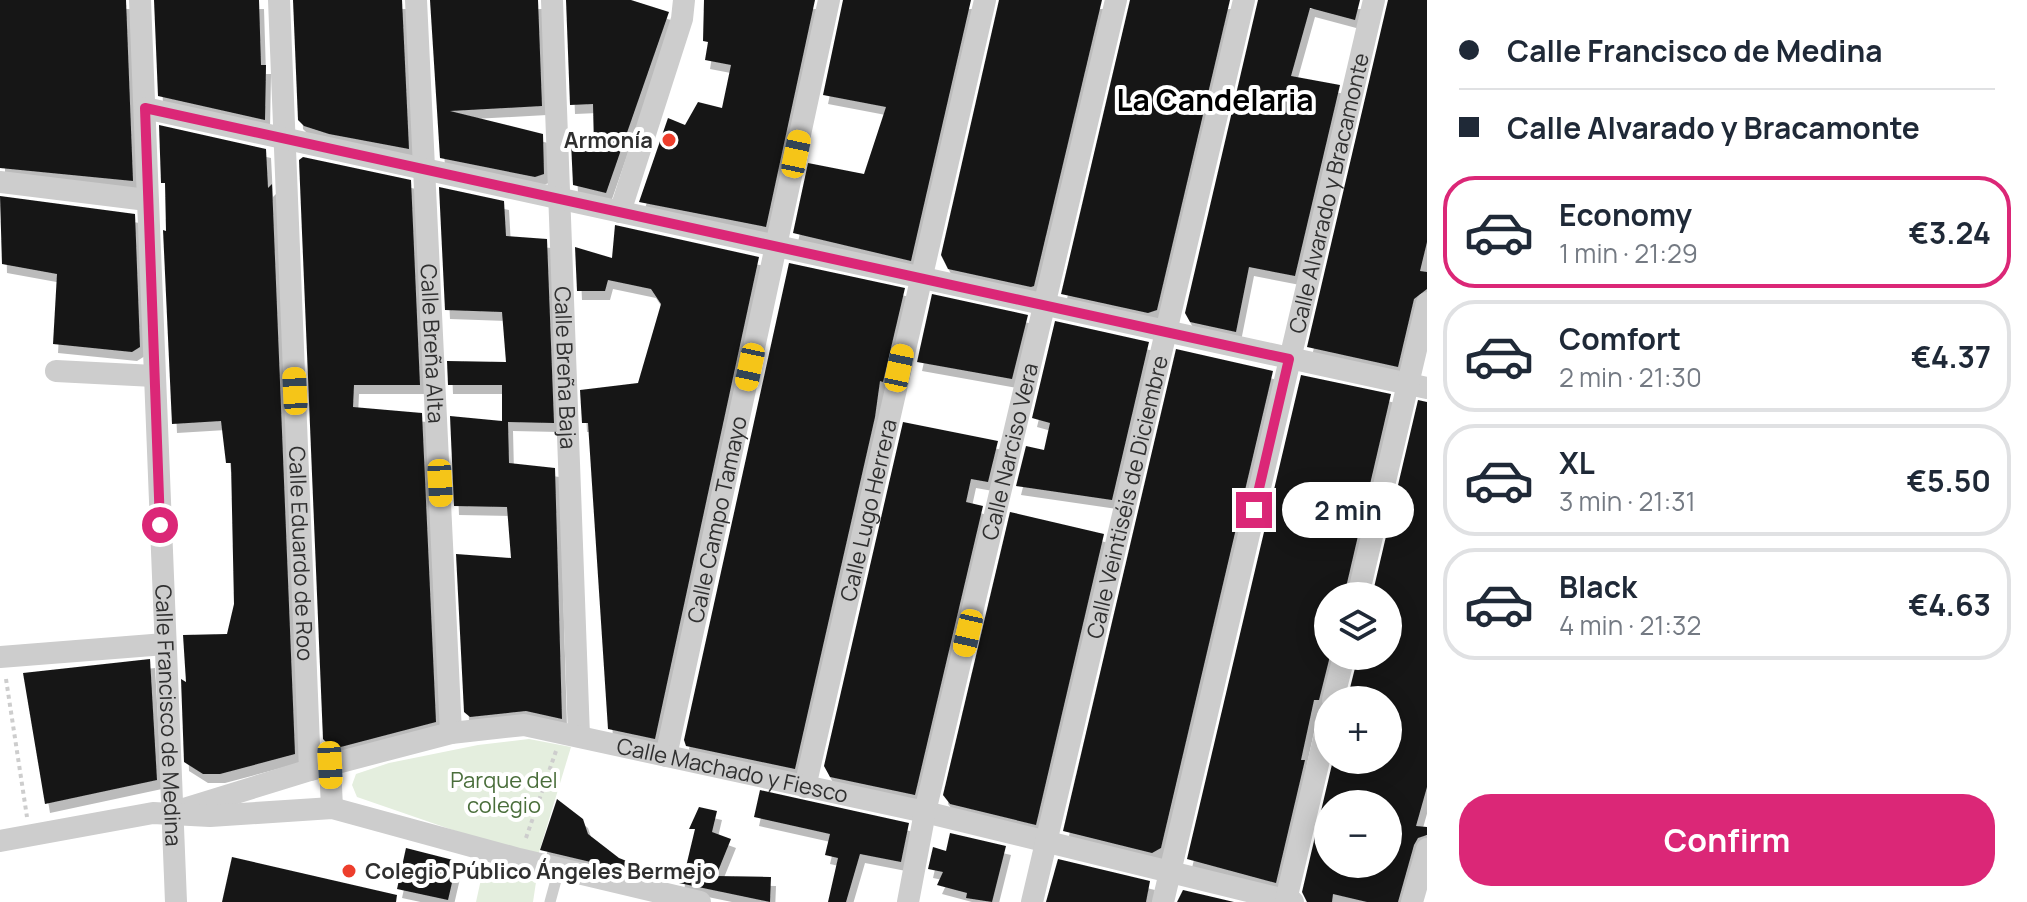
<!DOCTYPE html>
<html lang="en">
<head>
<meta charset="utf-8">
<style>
  :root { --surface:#fff; --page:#f6f6f7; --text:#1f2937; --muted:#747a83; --line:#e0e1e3; --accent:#db2777 }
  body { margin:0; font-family:Manrope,sans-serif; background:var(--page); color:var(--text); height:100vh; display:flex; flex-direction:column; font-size:30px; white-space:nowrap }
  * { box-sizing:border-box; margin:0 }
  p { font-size:26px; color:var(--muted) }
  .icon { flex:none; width:44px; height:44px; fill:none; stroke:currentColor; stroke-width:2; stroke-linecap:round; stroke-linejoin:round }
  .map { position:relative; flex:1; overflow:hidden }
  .panel { display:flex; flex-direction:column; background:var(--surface); width:600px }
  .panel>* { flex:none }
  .hud { display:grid; align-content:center; height:176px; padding:0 32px; background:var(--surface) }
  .fabs { position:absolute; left:1314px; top:582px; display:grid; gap:16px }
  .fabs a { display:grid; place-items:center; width:88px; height:88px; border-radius:50%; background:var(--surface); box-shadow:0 4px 20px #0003; font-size:40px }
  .end { position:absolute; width:36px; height:36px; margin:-18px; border:10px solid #db2777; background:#fff; box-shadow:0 0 0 4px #fff }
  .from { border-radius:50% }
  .bubble { position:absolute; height:56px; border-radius:28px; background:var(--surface); box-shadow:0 4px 20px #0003; font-size:26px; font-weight:700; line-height:56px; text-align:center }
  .car { position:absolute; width:24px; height:48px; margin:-24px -12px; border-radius:10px; box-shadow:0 0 6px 2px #0007; background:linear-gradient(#f5c518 24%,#345 0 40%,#f5c518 0 76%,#345 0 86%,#f5c518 0) }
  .hud b { display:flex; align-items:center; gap:28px; height:76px; font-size:30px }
  .hud b+b { border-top:2px solid var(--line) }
  .hud i { width:20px; height:20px; background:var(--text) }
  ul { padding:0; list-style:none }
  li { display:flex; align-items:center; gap:24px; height:112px; margin:0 16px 12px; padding:0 16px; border:4px solid var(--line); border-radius:32px }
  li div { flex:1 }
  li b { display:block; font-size:30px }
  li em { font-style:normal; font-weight:700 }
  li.on { border-color:var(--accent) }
  li>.icon { width:72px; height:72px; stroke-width:1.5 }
  .primary-button { display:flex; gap:16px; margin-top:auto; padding:16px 32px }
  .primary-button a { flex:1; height:92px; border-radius:32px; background:var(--accent); color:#fff; font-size:32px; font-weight:700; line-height:92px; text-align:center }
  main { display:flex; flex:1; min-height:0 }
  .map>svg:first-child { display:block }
</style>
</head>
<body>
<main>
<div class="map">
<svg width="1427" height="902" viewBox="0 0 1427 902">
  <defs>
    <filter id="shadow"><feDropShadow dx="5" dy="9" stdDeviation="0" flood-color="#0004"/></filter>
  </defs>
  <rect width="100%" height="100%" fill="#fff"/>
  <g fill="#e4eede">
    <polygon points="529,739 571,747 537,859 357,797 352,785 356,774 389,763 478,745"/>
    <polygon points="483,870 536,882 533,902 476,902"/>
  </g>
  <g fill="#171717" fill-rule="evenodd" filter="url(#shadow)">
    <polygon points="0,0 126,0 133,181 0,168"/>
    <polygon points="154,0 259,0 261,65 266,65 265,120 158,96"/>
    <polygon points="293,0 402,0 409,149 329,134 304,126 298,120"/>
    <polygon points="430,0 538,0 542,106 450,111 543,134 544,174 535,177 440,158"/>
    <polygon points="566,0 631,0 669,12 606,193 573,185 571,142 594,147 593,104 570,105"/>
    <polygon points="704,0 815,0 766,227 639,202 668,118 685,125 698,102 722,108 731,65 705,60 708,42 703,41"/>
    <polygon points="843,0 971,0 911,261 793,233 808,163 864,174 886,107 823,95"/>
    <polygon points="999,0 1102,0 1034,286 1031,287 948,269 941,255"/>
    <polygon points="1130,0 1230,0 1157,310 1148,313 1061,294"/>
    <polygon points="1258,0 1360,0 1355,20 1310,8 1291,76 1340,85 1295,276 1249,267 1236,332 1190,322 1185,313"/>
    <polygon points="1388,0 1427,0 1427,242 1420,271 1427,272 1427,289 1414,299 1398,367 1307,347"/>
    <polygon points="159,125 266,149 268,188 272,184 295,754 220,774 203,774 184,762 181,679 186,682 183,635 227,634 234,604 231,463 226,463 221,421 172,424 163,230 166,231 165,183 161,183"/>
    <polygon points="303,157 411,180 420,385 354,385 353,407 422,413 436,722 333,749 323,739 299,160"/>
    <polygon points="439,187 504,201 506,236 547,239 554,423 508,422 509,463 555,468 562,719 526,711 470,717 464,712 456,554 511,558 507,507 454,506 450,416 502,421 502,385 448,385 447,361 506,362 502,312 445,310"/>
    <polygon points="0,196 135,214 140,347 132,352 53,344 57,274 2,264"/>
    <polygon points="615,225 759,257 655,739 608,729 588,423 582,423 580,390 638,383 661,304 651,289 608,280 605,291 577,291 575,247 612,258"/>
    <polygon points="789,263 905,288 883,382 880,381 875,417 795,769 686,746 684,740"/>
    <polygon points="932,294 1028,315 1012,379 917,362"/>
    <polygon points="1055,321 1149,342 1112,500 1016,486 1026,446 1044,450 1050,423 1032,418"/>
    <polygon points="1176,349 1273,371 1161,848 1152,853 1063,831"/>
    <polygon points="1301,375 1391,394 1344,596 1328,596 1330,656 1319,700 1314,700 1301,760 1305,760 1276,883 1187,859"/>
    <path d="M1418 400 1427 402V787L1416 826 1427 827V835L1418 838 1414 845 1398 902H1367L1333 894 1332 902H1307L1302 892 1333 760H1388V700H1347L1358 656H1388V596H1372ZM1328 804H1388V864H1328Z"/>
    <polygon points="903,422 998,441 988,482 971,479 966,502 983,506 915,795 830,777 824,766"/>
    <polygon points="1010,512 1104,534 1036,825 950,804 943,795"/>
    <polygon points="150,659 157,780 45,804 23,673"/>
    <polygon points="760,790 909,823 901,862 860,854 846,902 828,902 838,858 825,855 830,834 754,817"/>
    <polygon points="557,799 583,819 588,834 619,858 659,874 658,878 540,850"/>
    <polygon points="699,807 717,811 712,832 731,839 716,876 771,877 770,902 679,883 680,875 684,875 695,829 689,829"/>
    <polygon points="950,833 1006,846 992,902 966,898 967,893 937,885 943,872 928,869 933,847 946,851"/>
    <polygon points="406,848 457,861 448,900 397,889"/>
    <polygon points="232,857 397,895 396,902 222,902"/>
    <polygon points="1058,859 1150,881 1146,902 1046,902"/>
    <polygon points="1183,890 1234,902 1177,902"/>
  </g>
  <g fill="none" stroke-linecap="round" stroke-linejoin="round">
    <g stroke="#cdcdcd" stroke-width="4" stroke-dasharray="4 4" stroke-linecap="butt">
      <polyline points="6,679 27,817"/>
      <polyline points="526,838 556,751"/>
    </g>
    <polyline stroke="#cdcdcd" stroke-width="11" points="550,902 559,869"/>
    <g stroke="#cdcdcd" stroke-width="22">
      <path id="s1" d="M140 0 176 902"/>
      <path id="s2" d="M279 0 310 770"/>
      <path id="s3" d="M416 0 451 733"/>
      <path id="s4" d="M552 0 579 736"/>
      <polyline points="145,108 1427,388"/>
      <polyline points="0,182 147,200"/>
      <polyline points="620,212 682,19 684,0"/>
      <polyline points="56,371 154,376"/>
      <polyline points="1358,596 1427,303"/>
      <polyline points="0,657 165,644"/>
      <polyline points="1333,700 1344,656"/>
      <path id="s5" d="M666 756 829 0"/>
      <polyline points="330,765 332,808"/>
      <path id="s6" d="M805 787 985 0"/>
      <path id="s7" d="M171 813 310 770 451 733 524 725 925 812 1293 902"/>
      <polyline points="0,841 153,813 210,816 332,808 519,859 700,902"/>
      <polyline points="1286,900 1328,722"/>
      <path id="s8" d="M908 902 925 812 1116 0"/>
      <path id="s9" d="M1032 902 1244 0"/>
      <path id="s10" d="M1163 902 1374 0"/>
      <polyline points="1412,902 1427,849"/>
    </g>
  </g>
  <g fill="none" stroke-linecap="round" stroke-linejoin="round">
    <polyline stroke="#db2777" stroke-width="10" points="160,525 145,108 1289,359 1254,510"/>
  </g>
  <g fill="#ed3e2c" stroke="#fff" stroke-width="3">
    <circle cx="669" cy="140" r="8"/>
    <circle cx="349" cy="871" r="8"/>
  </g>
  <g text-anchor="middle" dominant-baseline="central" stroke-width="8" stroke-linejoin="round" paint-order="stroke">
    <g font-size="22" font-weight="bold" fill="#303030" stroke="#fff" text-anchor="end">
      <text x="653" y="140">Armonía</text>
      <text x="365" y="871" text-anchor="start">Colegio Público Ángeles Bermejo</text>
    </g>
    <g font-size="22" fill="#303030" stroke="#fff">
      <text stroke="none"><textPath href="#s10" startOffset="728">Calle Alvarado y Bracamonte</textPath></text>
      <text stroke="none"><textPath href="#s3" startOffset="344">Calle Breña Alta</textPath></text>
      <text stroke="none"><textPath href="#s4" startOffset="368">Calle Breña Baja</textPath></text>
      <text stroke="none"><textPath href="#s8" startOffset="462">Calle Narciso Vera</textPath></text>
      <text stroke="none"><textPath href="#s9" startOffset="416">Calle Veintiséis de Diciembre</textPath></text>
      <text stroke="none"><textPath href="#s6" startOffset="284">Calle Lugo Herrera</textPath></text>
      <text stroke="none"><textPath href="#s5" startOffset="242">Calle Campo Tamayo</textPath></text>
      <text stroke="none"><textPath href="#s2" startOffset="554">Calle Eduardo de Roo</textPath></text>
      <text stroke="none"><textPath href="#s1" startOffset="716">Calle Francisco de Medina</textPath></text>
      <text stroke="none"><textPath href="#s7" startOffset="578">Calle Machado y Fiesco</textPath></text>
    </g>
    <g font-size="22" fill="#4a6e3b" stroke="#fff">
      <text x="504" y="780">Parque del<tspan x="504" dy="25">colegio</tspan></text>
    </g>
    <g font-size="30" font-weight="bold" fill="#000" stroke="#fff">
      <text x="1215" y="99">La Candelaria</text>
    </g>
  </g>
</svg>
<div class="fabs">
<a><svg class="icon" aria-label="layers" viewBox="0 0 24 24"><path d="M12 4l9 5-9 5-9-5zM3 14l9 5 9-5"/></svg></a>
<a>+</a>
<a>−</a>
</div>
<i class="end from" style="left:160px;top:525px"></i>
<i class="end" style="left:1254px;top:510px"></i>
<div class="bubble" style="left:1282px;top:482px;width:132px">2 min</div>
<i class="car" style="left:796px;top:154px;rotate:12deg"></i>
<i class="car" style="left:750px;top:367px;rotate:192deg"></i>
<i class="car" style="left:899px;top:368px;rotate:12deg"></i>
<i class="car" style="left:295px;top:391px;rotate:357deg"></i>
<i class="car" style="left:440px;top:483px;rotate:177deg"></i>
<i class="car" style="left:968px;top:633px;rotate:193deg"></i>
<i class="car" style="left:330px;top:765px;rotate:177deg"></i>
</div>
<section class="panel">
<div class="hud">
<b><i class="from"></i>Calle Francisco de Medina</b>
<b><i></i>Calle Alvarado y Bracamonte</b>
</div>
<ul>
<li class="on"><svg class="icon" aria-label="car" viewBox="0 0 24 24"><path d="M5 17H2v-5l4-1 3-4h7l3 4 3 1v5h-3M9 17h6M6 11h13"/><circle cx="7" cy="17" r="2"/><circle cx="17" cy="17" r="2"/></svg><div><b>Economy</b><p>1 min · 21:29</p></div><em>€3.24</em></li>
<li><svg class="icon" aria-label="car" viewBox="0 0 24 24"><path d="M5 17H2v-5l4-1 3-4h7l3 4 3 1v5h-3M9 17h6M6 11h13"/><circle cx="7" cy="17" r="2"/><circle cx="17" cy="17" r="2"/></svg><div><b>Comfort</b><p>2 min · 21:30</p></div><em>€4.37</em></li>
<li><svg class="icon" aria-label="car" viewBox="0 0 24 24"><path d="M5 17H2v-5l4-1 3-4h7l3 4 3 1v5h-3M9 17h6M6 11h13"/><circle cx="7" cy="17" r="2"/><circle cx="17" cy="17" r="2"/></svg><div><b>XL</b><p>3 min · 21:31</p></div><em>€5.50</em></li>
<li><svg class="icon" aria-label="car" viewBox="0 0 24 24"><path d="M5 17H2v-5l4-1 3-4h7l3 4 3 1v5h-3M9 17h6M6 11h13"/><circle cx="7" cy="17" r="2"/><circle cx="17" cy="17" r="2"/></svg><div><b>Black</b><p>4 min · 21:32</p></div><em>€4.63</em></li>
</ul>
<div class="primary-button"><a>Confirm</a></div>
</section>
</main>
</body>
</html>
